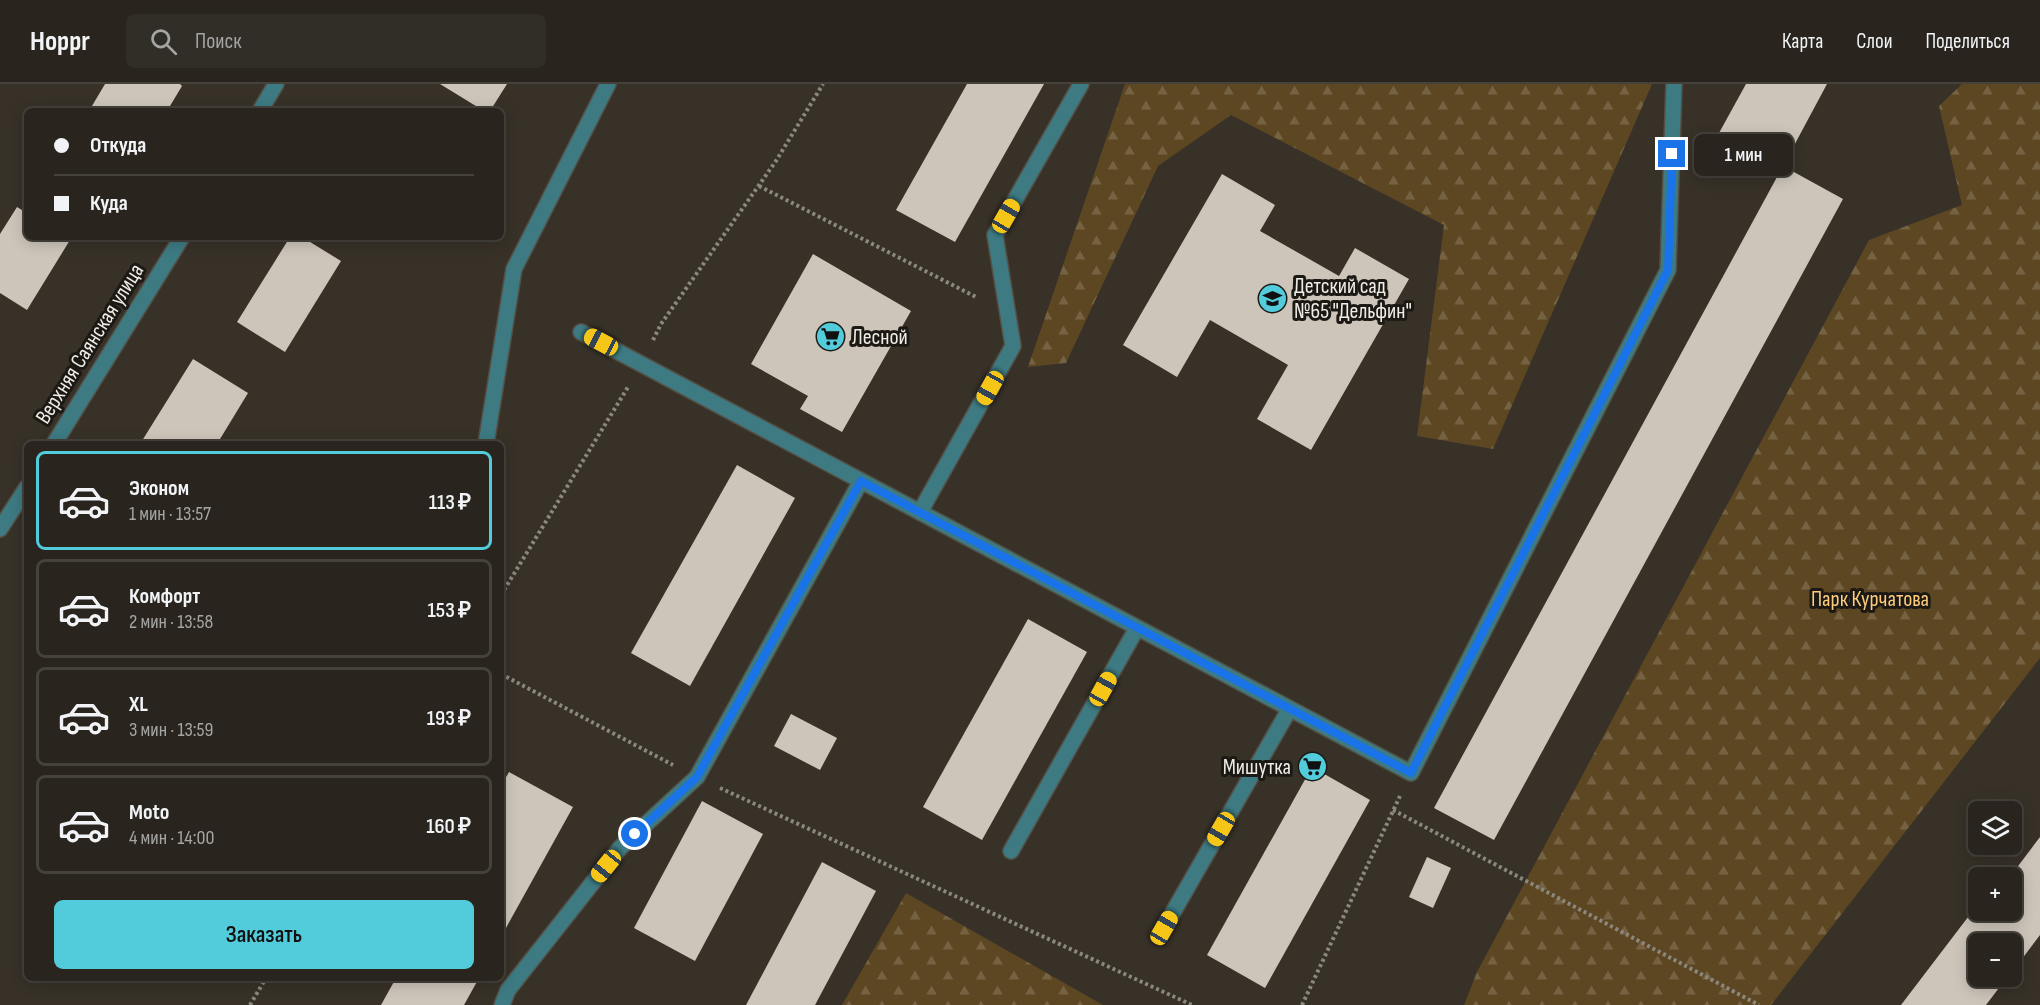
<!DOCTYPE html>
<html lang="ru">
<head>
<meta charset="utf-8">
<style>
  :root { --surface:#29251e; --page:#312d27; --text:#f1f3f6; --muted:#a5a5a4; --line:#45423c; --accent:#52cbda }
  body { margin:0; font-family:"Sofia Sans Condensed",sans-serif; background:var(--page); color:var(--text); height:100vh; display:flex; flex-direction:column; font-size:22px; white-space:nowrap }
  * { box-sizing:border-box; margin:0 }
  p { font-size:20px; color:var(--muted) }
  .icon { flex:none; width:33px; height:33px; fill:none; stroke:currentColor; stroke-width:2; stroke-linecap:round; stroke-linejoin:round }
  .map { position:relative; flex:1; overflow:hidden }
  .panel { position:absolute; left:24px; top:357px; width:480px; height:540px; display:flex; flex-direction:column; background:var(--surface); border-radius:9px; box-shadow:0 3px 15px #0003,0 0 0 2px var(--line) }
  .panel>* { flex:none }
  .hud { position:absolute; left:24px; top:24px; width:480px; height:132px; border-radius:9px; box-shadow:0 3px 15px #0003,0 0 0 2px var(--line); display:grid; align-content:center; height:132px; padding:0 30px; background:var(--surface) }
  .tools { position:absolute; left:1968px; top:717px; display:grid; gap:12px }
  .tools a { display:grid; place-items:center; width:54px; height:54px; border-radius:9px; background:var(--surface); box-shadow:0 3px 15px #0003,0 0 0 2px var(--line); font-size:30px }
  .end { position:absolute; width:27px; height:27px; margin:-14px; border:8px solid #1a73e8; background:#fff; box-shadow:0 0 0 3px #fff }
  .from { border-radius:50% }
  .bubble { position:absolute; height:42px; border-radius:9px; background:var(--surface); box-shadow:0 3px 15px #0003,0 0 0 2px var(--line); font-size:20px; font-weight:600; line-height:42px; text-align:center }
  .car { position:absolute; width:18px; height:36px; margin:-18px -9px; border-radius:8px; box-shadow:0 0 4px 2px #0007; background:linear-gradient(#f5c518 24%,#345 0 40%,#f5c518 0 76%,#345 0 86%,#f5c518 0) }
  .hud b { display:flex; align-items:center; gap:21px; height:57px; font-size:22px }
  .hud b+b { border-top:2px solid var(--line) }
  .hud i { width:15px; height:15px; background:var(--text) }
  ul { padding:10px 0 0; list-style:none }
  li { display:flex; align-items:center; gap:18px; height:99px; margin:0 12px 9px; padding:0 18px; border:3px solid var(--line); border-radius:9px }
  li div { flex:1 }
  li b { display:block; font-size:22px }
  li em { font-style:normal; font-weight:600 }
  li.selected { border-color:var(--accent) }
  li>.icon { width:54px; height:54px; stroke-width:1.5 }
  .action { display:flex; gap:12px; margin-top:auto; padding:12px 30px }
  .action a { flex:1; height:69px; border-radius:9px; background:var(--accent); color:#111; font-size:24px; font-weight:600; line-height:69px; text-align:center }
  header { display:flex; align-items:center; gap:36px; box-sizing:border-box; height:84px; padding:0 30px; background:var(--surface); border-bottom:2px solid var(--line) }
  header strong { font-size:28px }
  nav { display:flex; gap:33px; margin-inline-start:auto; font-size:21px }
  .search { width:420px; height:54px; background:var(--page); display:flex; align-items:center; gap:15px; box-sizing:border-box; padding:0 21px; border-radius:9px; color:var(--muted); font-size:22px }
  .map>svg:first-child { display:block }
</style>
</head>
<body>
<header>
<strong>Hoppr</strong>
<div class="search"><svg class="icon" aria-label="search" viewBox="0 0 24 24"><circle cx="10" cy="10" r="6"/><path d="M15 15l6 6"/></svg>Поиск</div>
<nav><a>Карта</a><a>Слои</a><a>Поделиться</a></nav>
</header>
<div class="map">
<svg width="2040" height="921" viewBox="0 0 2040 921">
  <defs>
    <pattern id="forest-firs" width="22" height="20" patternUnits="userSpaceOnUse" patternTransform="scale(1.5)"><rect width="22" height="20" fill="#5d4722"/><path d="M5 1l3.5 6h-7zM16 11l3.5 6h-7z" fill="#756242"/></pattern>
  </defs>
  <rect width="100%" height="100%" fill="#373128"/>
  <g fill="url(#forest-firs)">
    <polygon points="1125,0 1652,0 1493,365 1417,352 1444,141 1231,31 1158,82 1066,279 1028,283"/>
    <polygon points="1962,0 2040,0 2040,574 1771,921 1464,921 1477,888 1869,156 1962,121 1939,22"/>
    <polygon points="906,809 1103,921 842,921"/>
  </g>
  <g fill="#cdc5ba">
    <polygon points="105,0 180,0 182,2 167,27 89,27"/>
    <polygon points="440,0 507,0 490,27 484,27"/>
    <polygon points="967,0 1044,0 955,158 896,126"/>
    <polygon points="1746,0 1827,0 1782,84 1719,49"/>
    <polygon points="1783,82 1843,115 1494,756 1434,724"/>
    <polygon points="1222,90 1275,121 1260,147 1339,192 1355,164 1409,195 1311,366 1257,335 1288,281 1210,236 1177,293 1123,261"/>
    <polygon points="17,123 27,129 27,153 66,153 70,156 27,226 0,209 0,150"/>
    <polygon points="290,153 302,153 341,177 285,268 237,238"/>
    <polygon points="813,170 911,227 842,348 800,325 808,312 751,280"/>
    <polygon points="193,275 248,309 217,360 140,360"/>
    <polygon points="737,381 795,414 690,602 631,569"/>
    <polygon points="1028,535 1087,568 982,756 923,723"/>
    <polygon points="791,630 837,654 820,686 774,662"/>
    <polygon points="1312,683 1370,716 1265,904 1207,871"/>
    <polygon points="509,688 573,723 501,853 501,702"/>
    <polygon points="702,717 763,750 695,877 634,844"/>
    <polygon points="2040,753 2040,851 2012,888 2012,860 1978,860 1978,892 2008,892 1986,921 1901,921 1978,820 1978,826 2012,826 2012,794 2009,794"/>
    <polygon points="1427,773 1451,784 1433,824 1409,813"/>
    <polygon points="822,778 876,807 815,921 746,921"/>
    <polygon points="396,894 479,894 464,921 381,921"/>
  </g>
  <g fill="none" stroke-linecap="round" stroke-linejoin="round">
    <defs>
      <g id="lane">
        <polyline points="581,248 1411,689 1668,186 1674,0"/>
        <polyline points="920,428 1013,262 995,151 1081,0"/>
        <polyline points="1011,767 1137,544"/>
        <polyline points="1164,844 1289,626"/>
        <polyline points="502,921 508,906 620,764 697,693 861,397"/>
      </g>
      <g id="street">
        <polyline points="260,27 276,0"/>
        <polyline points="54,360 182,153"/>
        <polyline points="486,360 514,185 608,0"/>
        <polyline points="0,445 27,403"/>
      </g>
    </defs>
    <use href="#lane" stroke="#544f46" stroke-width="18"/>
    <use href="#street" stroke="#544f46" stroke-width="18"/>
    <g stroke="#8c877f" stroke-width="4" stroke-dasharray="3 3" stroke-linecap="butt">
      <polyline points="759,102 978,214"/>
      <polyline points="653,256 661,240 776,77 823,0"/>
      <polyline points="501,511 628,303"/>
      <polyline points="501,590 673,681"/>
      <polyline points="720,704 1192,921"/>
      <polyline points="1393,726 1759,921"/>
      <polyline points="250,921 266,894"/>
      <polyline points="1302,921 1400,712"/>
    </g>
    <use href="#lane" stroke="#3d7a82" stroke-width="15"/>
    <use href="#street" stroke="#3d7a82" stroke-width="15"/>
  </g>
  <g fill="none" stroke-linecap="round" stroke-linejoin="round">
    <polyline stroke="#1a73e8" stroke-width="8" points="635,750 697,693 861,397 1411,689 1668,186 1672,70"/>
  </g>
  <defs>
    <symbol id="school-disc" viewBox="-11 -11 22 22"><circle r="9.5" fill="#52cbda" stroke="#1c1915"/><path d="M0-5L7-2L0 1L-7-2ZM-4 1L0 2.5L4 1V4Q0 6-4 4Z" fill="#111"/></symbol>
    <symbol id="supermarket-disc" viewBox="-11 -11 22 22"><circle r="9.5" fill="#52cbda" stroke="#1c1915"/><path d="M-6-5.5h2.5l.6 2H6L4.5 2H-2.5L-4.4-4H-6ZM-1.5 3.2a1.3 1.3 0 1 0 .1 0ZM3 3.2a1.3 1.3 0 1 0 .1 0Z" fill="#111"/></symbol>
  </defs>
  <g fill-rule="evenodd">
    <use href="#school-disc" x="1256" y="198" width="33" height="33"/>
    <use href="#supermarket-disc" x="814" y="236" width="33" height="33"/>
    <use href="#supermarket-disc" x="1296" y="666" width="33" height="33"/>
  </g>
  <g text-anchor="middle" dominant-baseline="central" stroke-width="6" stroke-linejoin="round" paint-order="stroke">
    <g font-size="22" fill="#efebe5" stroke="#1c1915" text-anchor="start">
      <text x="1294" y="202">Детский сад<tspan x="1294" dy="25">№65 "Дельфин"</tspan></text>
      <text x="852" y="253">Лесной</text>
      <text x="1291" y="683" text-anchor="end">Мишутка</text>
    </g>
    <g font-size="22" fill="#efebe5" stroke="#1c1915">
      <text transform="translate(90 260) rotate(-58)">Верхняя Саянская улица</text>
    </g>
    <g font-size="22" fill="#fccc7c" stroke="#1c1915">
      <text x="1870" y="515">Парк Курчатова</text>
    </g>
  </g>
</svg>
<div class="tools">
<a><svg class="icon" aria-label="layers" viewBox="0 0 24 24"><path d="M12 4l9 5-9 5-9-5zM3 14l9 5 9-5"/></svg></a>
<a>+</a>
<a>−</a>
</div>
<i class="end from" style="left:635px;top:750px"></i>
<i class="end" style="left:1672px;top:70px"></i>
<div class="bubble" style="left:1694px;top:50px;width:99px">1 мин</div>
<i class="car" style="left:1006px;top:132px;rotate:30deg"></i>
<i class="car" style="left:601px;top:258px;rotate:298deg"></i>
<i class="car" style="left:990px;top:304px;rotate:209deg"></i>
<i class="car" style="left:1103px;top:605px;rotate:29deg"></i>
<i class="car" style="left:1221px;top:745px;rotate:210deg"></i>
<i class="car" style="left:606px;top:782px;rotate:219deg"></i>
<i class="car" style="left:1164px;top:844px;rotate:30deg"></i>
<div class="hud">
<b><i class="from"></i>Откуда</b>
<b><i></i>Куда</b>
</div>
<section class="panel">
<ul>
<li class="selected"><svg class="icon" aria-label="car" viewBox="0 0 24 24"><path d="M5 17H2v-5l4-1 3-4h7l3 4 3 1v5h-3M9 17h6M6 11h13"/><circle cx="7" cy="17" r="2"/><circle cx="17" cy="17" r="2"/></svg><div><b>Эконом</b><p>1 мин · 13:57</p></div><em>113 ₽</em></li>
<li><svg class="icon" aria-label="car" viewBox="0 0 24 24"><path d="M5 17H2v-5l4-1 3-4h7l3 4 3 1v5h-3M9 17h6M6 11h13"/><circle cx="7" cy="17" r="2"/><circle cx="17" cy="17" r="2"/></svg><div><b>Комфорт</b><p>2 мин · 13:58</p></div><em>153 ₽</em></li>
<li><svg class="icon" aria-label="car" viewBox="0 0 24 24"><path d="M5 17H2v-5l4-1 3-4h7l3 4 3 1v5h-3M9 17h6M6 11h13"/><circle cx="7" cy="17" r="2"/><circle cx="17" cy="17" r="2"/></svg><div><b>XL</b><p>3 мин · 13:59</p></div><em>193 ₽</em></li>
<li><svg class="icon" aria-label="car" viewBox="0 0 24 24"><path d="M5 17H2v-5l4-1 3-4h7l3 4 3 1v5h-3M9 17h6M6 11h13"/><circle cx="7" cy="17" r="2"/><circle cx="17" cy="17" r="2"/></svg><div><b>Moto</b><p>4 мин · 14:00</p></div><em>160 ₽</em></li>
</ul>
<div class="action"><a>Заказать</a></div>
</section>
</div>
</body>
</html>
